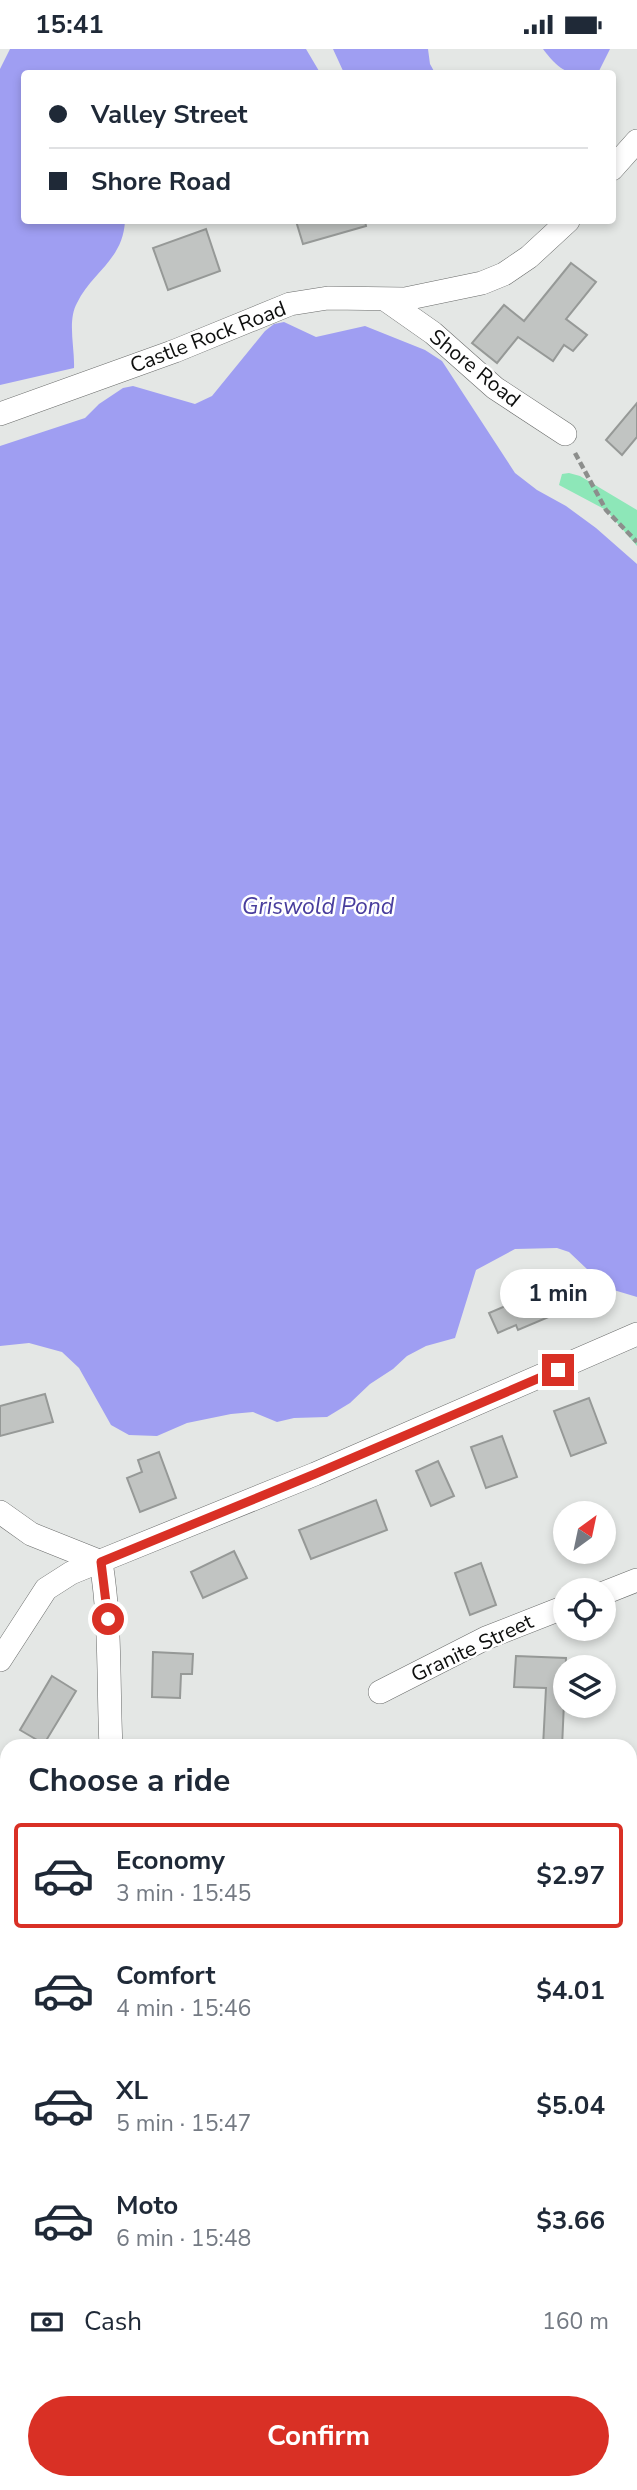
<!DOCTYPE html>
<html lang="en">
<head>
<meta charset="utf-8">
<style>
  :root { --surface:#fff; --page:#f2f2f3; --text:#1f2937; --muted:#747a83; --line:#e0e1e3; --accent:#d93025 }
  body { margin:0; font-family:"Nunito Sans",sans-serif; background:var(--page); color:var(--text); height:100vh; display:flex; flex-direction:column; font-size:26px; white-space:nowrap }
  * { box-sizing:border-box; margin:0 }
  p { font-size:23px; color:var(--muted) }
  .icon { flex:none; width:38px; height:38px; fill:none; stroke:currentColor; stroke-width:2; stroke-linecap:round; stroke-linejoin:round }
  .map { position:relative; flex:1; overflow:hidden }
  .panel { position:absolute; left:0px; top:1690px; width:637px; height:751px; display:flex; flex-direction:column; background:var(--surface); border-radius:21px 21px 0 0; box-shadow:0 4px 10px #0003 }
  .panel>* { flex:none }
  .guide { position:absolute; left:21px; top:21px; width:595px; height:154px; border-radius:7px; box-shadow:0 4px 10px #0003; display:grid; align-content:center; height:154px; padding:0 28px; background:var(--surface) }
  .needle { width:46px; rotate:33deg }
  .tools { position:absolute; left:553px; top:1452px; display:grid; gap:14px }
  .tools a { display:grid; place-items:center; width:63px; height:63px; border-radius:50%; background:var(--surface); box-shadow:0 4px 10px #0003; font-size:35px }
  .end { position:absolute; width:32px; height:32px; margin:-16px; border:9px solid #d93025; background:#fff; box-shadow:0 0 0 4px #fff }
  .from { border-radius:50% }
  .bubble { position:absolute; height:49px; border-radius:24px; background:var(--surface); box-shadow:0 4px 10px #0003; font-size:23px; font-weight:700; line-height:49px; text-align:center }
  .guide b { display:flex; align-items:center; gap:24px; height:66px; font-size:26px }
  .guide b+b { border-top:2px solid var(--line) }
  .guide i { width:18px; height:18px; background:var(--text) }
  ul { padding:0; list-style:none }
  li { display:flex; align-items:center; gap:21px; height:105px; margin:0 14px 10px; padding:0 14px; border:4px solid transparent; border-radius:7px }
  li div { flex:1 }
  li b { display:block; font-size:26px }
  li em { font-style:normal; font-weight:700 }
  li.active { border-color:var(--accent) }
  li>.icon { width:63px; height:63px; stroke-width:1.5 }
  h2 { padding:0 28px; font-size:32px; line-height:84px }
  .pay { display:flex; align-items:center; gap:18px; height:77px; padding:0 28px; font-size:26px }
  .pay p { margin-inline-start:auto }
  .cta { display:flex; gap:14px; margin-top:auto; padding:14px 28px }
  .cta a { flex:1; height:80px; border-radius:42px; background:var(--accent); color:#fff; font-size:28px; font-weight:700; line-height:80px; text-align:center }
  .status { display:flex; justify-content:space-between; align-items:center; height:49px; padding:0 35px; background:var(--surface); direction:ltr }
  .status svg { height:19px; fill:currentColor }
  .map>svg:first-child { display:block }
</style>
</head>
<body>
<div class="status"><b>15:41</b><svg viewBox="0 0 49 12"><path d="M0 12V9h3v3zM5 12V6h3v6zM10 12V3h3v9zM15 12V0h3v12zM26 1h20v11H26zM47 4h2v5h-2z"/></svg></div>
<div class="map">
<svg width="637" height="2441" viewBox="0 0 637 2441">
  <rect width="100%" height="100%" fill="#e4e7e5"/>
  <g fill="#8de7b8">
    <polygon points="569,424 580,427 637,461 637,497 606,461 559,436 562,425"/>
    <polygon points="637,1785 637,2189 630,2191 630,1789"/>
    <polygon points="0,2314 7,2332 7,2434 117,2434 95,2441 0,2441"/>
  </g>
  <g fill="#9f9ef2">
    <path d="M10 0H306L319 22 313 24H24V172H125C123 211 92 223 77 254 67 272 75 299 74 319L0 336V20Z"/>
    <polygon points="333,0 428,0 430,15 435,24 344,24"/>
    <path d="M543 0H610L598 24C568 25 562 25 543 0Z"/>
    <polygon points="284,273 316,288 365,277 425,301 442,312 515,424 537,441 566,457 596,479 637,515 637,1248 607,1239 569,1203 557,1199 515,1200 476,1221 455,1289 426,1297 407,1307 393,1320 370,1335 350,1354 327,1368 294,1369 277,1373 253,1363 231,1365 187,1374 157,1387 129,1386 111,1376 79,1319 62,1303 29,1294 0,1297 0,397 85,369 99,355 123,339 133,337 195,355 212,347 265,282 274,275"/>
  </g>
  <g fill="#c1c4c2" stroke="#969997" stroke-width="2">
    <polygon points="296,172 365,172 366,177 303,195"/>
    <polygon points="206,180 220,222 168,241 153,199"/>
    <polygon points="571,214 596,233 566,270 587,286 573,302 564,296 553,312 518,288 497,314 472,294 504,256 524,272"/>
    <polygon points="637,354 637,388 622,406 606,391"/>
    <polygon points="563,1229 572,1250 548,1260 551,1267 518,1281 516,1276 498,1284 489,1264 508,1256 507,1253"/>
    <polygon points="45,1345 53,1373 0,1387 0,1357"/>
    <polygon points="589,1349 606,1394 571,1407 554,1362"/>
    <polygon points="502,1387 517,1428 486,1439 471,1398"/>
    <polygon points="159,1403 176,1449 140,1463 127,1429 142,1423 138,1411"/>
    <polygon points="438,1412 454,1447 431,1457 416,1422"/>
    <polygon points="376,1451 387,1481 311,1510 299,1481"/>
    <polygon points="234,1502 247,1529 203,1549 191,1523"/>
    <polygon points="481,1514 496,1556 470,1566 455,1524"/>
    <polygon points="153,1603 193,1605 192,1625 181,1625 180,1649 152,1648"/>
    <polygon points="516,1607 566,1609 562,1698 543,1698 546,1639 514,1638"/>
    <polygon points="52,1627 76,1642 44,1695 20,1681"/>
  </g>
  <g fill="none" stroke-linecap="round" stroke-linejoin="round">
    <defs>
      <g id="minor">
        <polyline points="612,120 637,92"/>
        <polyline points="386,251 433,284 495,339 565,385"/>
        <polyline points="0,365 175,302 290,255 328,249 405,250 482,234 504,225 529,208 568,172"/>
        <polyline points="0,1463 31,1485 101,1513"/>
        <path d="M101 1513C111 1574 108 1635 111 1698"/>
        <polyline points="604,1544 637,1531"/>
        <polyline points="0,1611 46,1540 71,1524 315,1425 637,1285"/>
        <polyline points="380,1643 486,1589 565,1558"/>
        <polyline points="0,2165 7,2163"/>
      </g>
    </defs>
    <use href="#minor" stroke="#696b6a" stroke-width="24"/>
    <g stroke="#8c8e8c" stroke-width="4.5" stroke-dasharray="7 3.5" stroke-linecap="butt">
      <polyline points="575,404 606,461 637,493"/>
      <polyline points="630,2277 637,2271"/>
      <polyline points="251,2434 288,2441"/>
      <polyline points="529,2434 536,2436 535,2441"/>
      <polyline points="536,2436 575,2441"/>
      <polyline points="168,2441 200,2434"/>
      <polyline points="424,2441 438,2434"/>
    </g>
    <use href="#minor" stroke="#fff" stroke-width="23"/>
  </g>
  <g fill="none" stroke-linecap="round" stroke-linejoin="round">
    <polyline stroke="#d93025" stroke-width="9" points="108,1570 101,1513 315,1425 558,1321"/>
  </g>
  <g text-anchor="middle" dominant-baseline="central" stroke-width="5" stroke-linejoin="round" paint-order="stroke">
    <g font-size="21" fill="#0d0e0d" stroke="#fff">
      <text transform="translate(208 288) rotate(-21)">Castle Rock Road</text>
      <text transform="translate(475 319) rotate(39)">Shore Road</text>
      <text transform="translate(472 1599) rotate(-25)">Granite Street</text>
    </g>
    <g font-size="23" font-style="italic" fill="#483d9d" stroke="#fff">
      <text x="318" y="857">Griswold Pond</text>
    </g>
  </g>
</svg>
<div class="tools">
<a><svg class="needle" viewBox="-14 -14 28 28"><path d="M0-13l5 13h-10z" fill="#e53935"/><path d="M0 13l5-13h-10z" fill="#747a83"/></svg></a>
<a><svg class="icon" aria-label="locate" viewBox="0 0 24 24"><circle cx="12" cy="12" r="6"/><path d="M12 2v4M12 18v4M2 12h4M18 12h4"/></svg></a>
<a><svg class="icon" aria-label="layers" viewBox="0 0 24 24"><path d="M12 4l9 5-9 5-9-5zM3 14l9 5 9-5"/></svg></a>
</div>
<i class="end from" style="left:108px;top:1570px"></i>
<i class="end" style="left:558px;top:1321px"></i>
<div class="bubble" style="left:500px;top:1220px;width:116px">1 min</div>
<div class="guide">
<b><i class="from"></i>Valley Street</b>
<b><i></i>Shore Road</b>
</div>
<section class="panel">
<h2>Choose a ride</h2>
<ul>
<li class="active"><svg class="icon" aria-label="car" viewBox="0 0 24 24"><path d="M5 17H2v-5l4-1 3-4h7l3 4 3 1v5h-3M9 17h6M6 11h13"/><circle cx="7" cy="17" r="2"/><circle cx="17" cy="17" r="2"/></svg><div><b>Economy</b><p>3 min · 15:45</p></div><em>$2.97</em></li>
<li><svg class="icon" aria-label="car" viewBox="0 0 24 24"><path d="M5 17H2v-5l4-1 3-4h7l3 4 3 1v5h-3M9 17h6M6 11h13"/><circle cx="7" cy="17" r="2"/><circle cx="17" cy="17" r="2"/></svg><div><b>Comfort</b><p>4 min · 15:46</p></div><em>$4.01</em></li>
<li><svg class="icon" aria-label="car" viewBox="0 0 24 24"><path d="M5 17H2v-5l4-1 3-4h7l3 4 3 1v5h-3M9 17h6M6 11h13"/><circle cx="7" cy="17" r="2"/><circle cx="17" cy="17" r="2"/></svg><div><b>XL</b><p>5 min · 15:47</p></div><em>$5.04</em></li>
<li><svg class="icon" aria-label="car" viewBox="0 0 24 24"><path d="M5 17H2v-5l4-1 3-4h7l3 4 3 1v5h-3M9 17h6M6 11h13"/><circle cx="7" cy="17" r="2"/><circle cx="17" cy="17" r="2"/></svg><div><b>Moto</b><p>6 min · 15:48</p></div><em>$3.66</em></li>
</ul>
<div class="pay"><svg class="icon" aria-label="cash" viewBox="0 0 24 24"><path d="M3 7h18v10H3z"/><circle cx="12" cy="12" r="2"/></svg>Cash<p>160 m</p></div>
<div class="cta"><a>Confirm</a></div>
</section>
</div>
</body>
</html>
